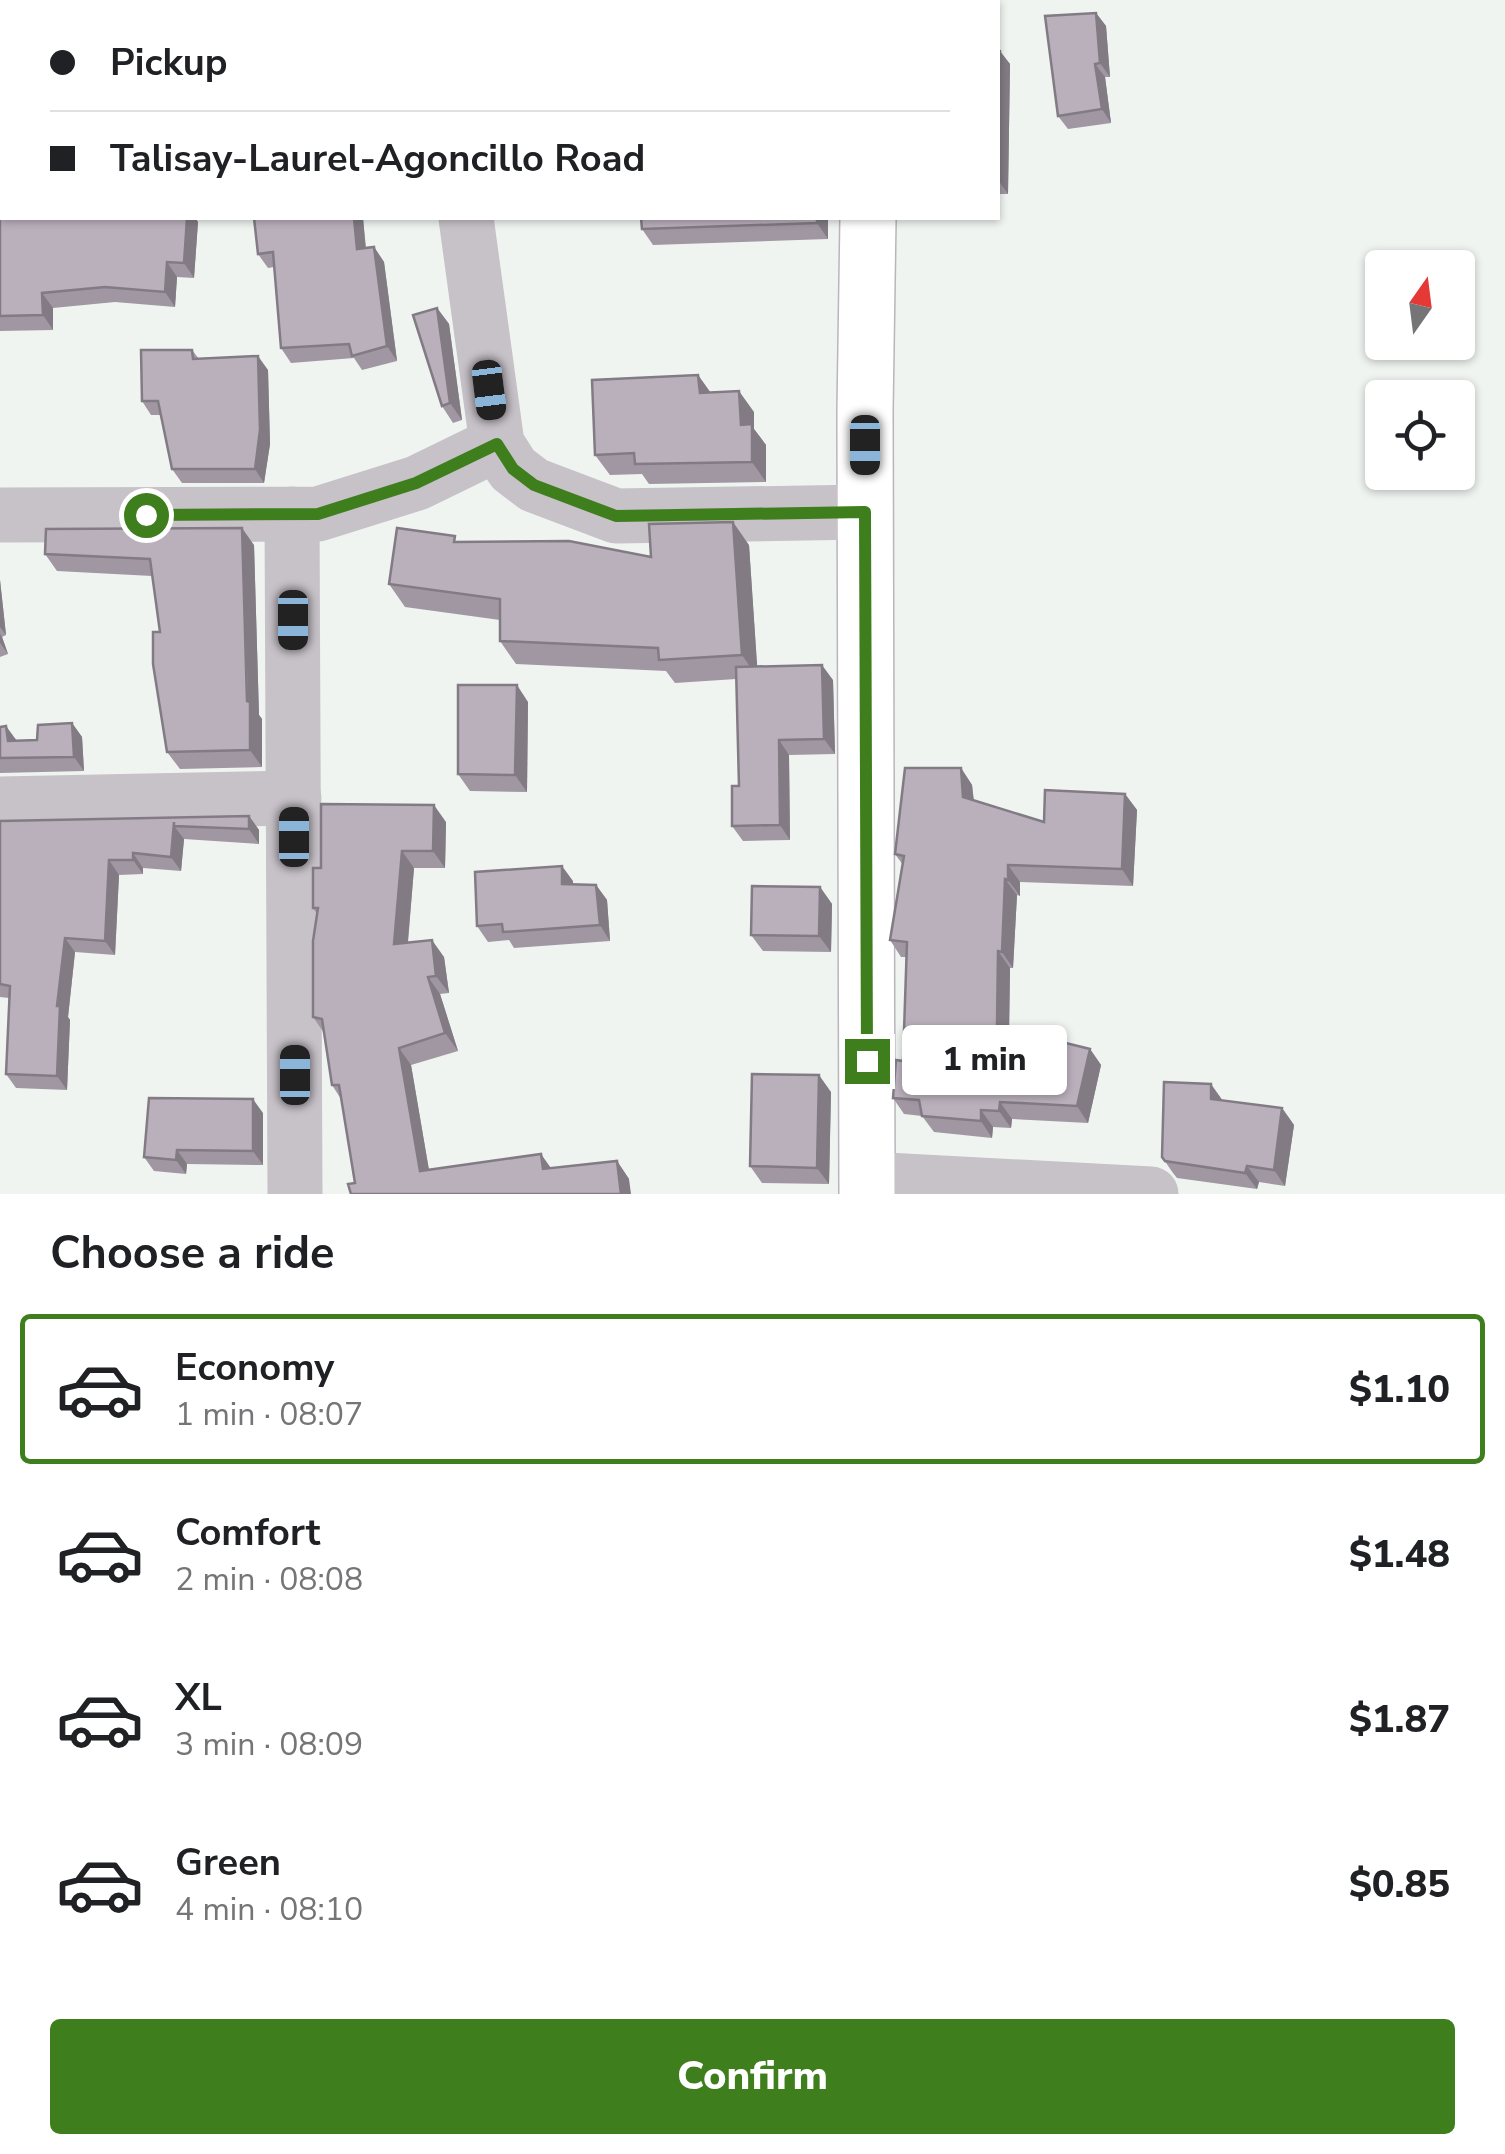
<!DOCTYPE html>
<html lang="en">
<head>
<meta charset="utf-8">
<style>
  :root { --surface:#fff; --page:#f6f6f6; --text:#202124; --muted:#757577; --line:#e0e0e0; --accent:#3e7e1d }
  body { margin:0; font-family:"Nunito Sans",sans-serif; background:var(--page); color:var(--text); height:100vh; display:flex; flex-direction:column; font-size:38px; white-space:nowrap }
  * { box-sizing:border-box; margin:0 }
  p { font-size:32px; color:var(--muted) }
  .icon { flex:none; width:55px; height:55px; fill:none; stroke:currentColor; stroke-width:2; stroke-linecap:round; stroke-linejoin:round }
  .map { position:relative; height:1194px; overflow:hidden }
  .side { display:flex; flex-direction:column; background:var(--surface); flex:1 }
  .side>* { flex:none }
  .hud { position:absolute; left:0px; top:0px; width:1000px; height:220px; box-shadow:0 2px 8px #0004; display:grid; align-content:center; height:220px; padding:0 50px; background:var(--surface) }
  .needle { width:65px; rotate:14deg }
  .tools { position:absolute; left:1365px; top:250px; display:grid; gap:20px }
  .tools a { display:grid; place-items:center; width:110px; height:110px; border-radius:10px; background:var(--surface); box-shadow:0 2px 8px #0004; font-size:50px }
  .end { position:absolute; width:45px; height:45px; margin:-22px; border:12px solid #3e7e1d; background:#fff; box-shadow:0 0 0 5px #fff }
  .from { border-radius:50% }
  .bubble { position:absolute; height:70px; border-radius:10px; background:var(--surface); box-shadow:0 2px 8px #0004; font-size:32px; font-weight:800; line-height:70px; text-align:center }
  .car { position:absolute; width:30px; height:60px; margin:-30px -15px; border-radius:12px; box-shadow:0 0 8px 2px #0007; background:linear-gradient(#222 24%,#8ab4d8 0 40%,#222 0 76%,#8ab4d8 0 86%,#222 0) }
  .hud b { display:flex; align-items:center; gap:35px; height:95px; font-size:38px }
  .hud b+b { border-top:2px solid var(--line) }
  .hud i { width:25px; height:25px; background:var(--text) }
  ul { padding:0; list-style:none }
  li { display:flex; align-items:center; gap:30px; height:150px; margin:0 20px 15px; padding:0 30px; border:5px solid transparent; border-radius:10px }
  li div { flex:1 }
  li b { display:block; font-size:38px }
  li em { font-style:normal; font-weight:800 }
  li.selected { border-color:var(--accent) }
  li>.icon { width:90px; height:90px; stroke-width:1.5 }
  h2 { padding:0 50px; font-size:45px; line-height:120px }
  .button { display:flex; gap:20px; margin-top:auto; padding:20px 50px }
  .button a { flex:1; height:115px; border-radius:10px; background:var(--accent); color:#fff; font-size:40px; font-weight:800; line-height:115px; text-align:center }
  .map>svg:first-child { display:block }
</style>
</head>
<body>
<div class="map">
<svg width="1505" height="1194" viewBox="0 0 1505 1194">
  <rect width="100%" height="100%" fill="#eff4f1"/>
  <polygon fill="#e3e4e4" points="0,0 193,0 194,2 2,2 2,80 0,81"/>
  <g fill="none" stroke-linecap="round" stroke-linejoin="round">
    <defs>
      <g id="major">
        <polyline points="876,2 876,0"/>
        <polyline points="867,1194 865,411 868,218"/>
      </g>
    </defs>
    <use href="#major" stroke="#bbb4bc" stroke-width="58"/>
    <g stroke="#c7c1c8" stroke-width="55">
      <polyline points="443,0 443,2"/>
      <polyline points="466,218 497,444 513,469 534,485 616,516 865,512"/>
      <polyline points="292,514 295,1194"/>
      <polyline points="0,515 318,514 417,483 497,444"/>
      <polyline points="0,804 294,798"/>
      <polyline points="867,1179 1151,1194"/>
    </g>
    <use href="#major" stroke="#fff" stroke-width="55"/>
  </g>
  <g fill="#a097a2">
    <polygon points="753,0 825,0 825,2 755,2"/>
    <polygon points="1096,13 1106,26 1110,77 1105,77 1111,123 1068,129 1058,116"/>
    <polygon points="998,50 1010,64 1008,194 998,194"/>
    <polygon points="0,213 2,218 195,218 198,222 194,278 177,277 175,307 115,302 53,308 53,330 0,331"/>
    <polygon points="363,218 366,248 374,247 384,262 397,361 362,370 354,358 291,363 281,348 274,267 268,268 258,254"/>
    <polygon points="828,218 828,239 653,245 642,229"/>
    <polygon points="437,308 449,324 462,420 453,423 442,406"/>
    <polygon points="192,350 199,359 268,370 270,444 264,483 182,483 172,469 161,415 151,415 142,401"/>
    <polygon points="698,375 710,392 754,412 754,429 766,445 766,482 649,484 642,474 610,475 595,455"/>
    <polygon points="459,542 651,557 749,545 757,667 833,680 835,754 789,755 790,840 743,841 732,826 739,786 736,679 675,683 666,671 516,664 500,641 500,620 405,607 389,584"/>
    <polygon points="254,545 259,715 262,719 262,767 180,769 167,752 160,632 152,576 57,571 45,554"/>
    <polygon points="0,580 6,635 2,637 8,654 0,657"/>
    <polygon points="528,702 527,792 470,791 458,774"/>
    <polygon points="72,723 82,737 84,771 0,773 0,727 17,741 37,740"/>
    <polygon points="961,768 972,785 974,801 1044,822 1125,794 1137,810 1133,886 1020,882 1020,896 1017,895 1013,968 1010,968 1009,1028 1090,1049 1101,1065 1088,1123 1012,1119 1011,1128 993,1127 992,1138 934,1132 922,1116 904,1114 893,1098 903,1061 906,957 901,957 890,940 903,865 895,854"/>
    <polygon points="249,816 259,830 259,844 184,839 181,871 143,868 143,874 119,875 115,955 75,952 68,1017 70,1020 67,1090 16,1088 6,1074 9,998 0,997 0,821"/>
    <polygon points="446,822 445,868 414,868 408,943 444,957 449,993 440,994 458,1051 411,1065 429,1170 551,1168 617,1161 629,1179 355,1183 341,1099 332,1085 324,1033 313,1017 317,914 313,908 321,868"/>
    <polygon points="573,881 573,884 596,885 607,900 610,941 514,948 509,940 488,942 477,926"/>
    <polygon points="820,887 832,904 831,952 763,951 751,935"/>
    <polygon points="831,1092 829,1184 762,1183 750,1166"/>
    <polygon points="1223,1100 1282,1108 1294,1125 1285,1186 1259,1182 1257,1189 1177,1178 1173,1173 1162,1157"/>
    <polygon points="263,1113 263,1165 187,1164 186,1174 154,1171 144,1157"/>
  </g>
  <g fill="#827b84">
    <polygon points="1096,13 1106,26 1110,77 1100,63"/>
    <polygon points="1000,51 1010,64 1008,194 998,180"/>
    <polygon points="1095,64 1105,77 1111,123 1102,109"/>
    <polygon points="187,218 195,218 198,222 194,278 184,263"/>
    <polygon points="354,218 363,218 367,264 357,249"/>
    <polygon points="817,218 828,218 828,239 817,223"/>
    <polygon points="374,247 384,262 397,361 387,346"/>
    <polygon points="167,262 177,277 175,307 165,292"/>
    <polygon points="42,293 53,308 53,330 43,315"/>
    <polygon points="437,308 449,324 462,420 450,403"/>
    <polygon points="258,356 268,370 270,444 264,483 255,469"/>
    <polygon points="698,375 713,396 700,393"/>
    <polygon points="739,391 754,412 754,429 766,445 766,482 752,462 741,425"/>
    <polygon points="733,522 749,545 758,678 742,655"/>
    <polygon points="242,528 254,545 259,715 262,719 262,767 250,750"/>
    <polygon points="0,580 6,635 0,627"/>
    <polygon points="0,634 2,637 8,654 0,643"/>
    <polygon points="822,665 833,680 835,754 824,739"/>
    <polygon points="517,685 528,702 527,792 515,775"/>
    <polygon points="72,723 82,737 84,771 74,757"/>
    <polygon points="6,726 17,741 8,741"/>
    <polygon points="779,740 789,755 790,840 780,825"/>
    <polygon points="961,768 972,785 975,814 963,797"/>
    <polygon points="1125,794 1137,810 1133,886 1122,869"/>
    <polygon points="434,805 446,822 445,868 433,851"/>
    <polygon points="249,816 259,830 259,844 249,829"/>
    <polygon points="174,826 184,839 181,871 171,857"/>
    <polygon points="402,851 414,868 406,962 394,944"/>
    <polygon points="133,853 143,868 143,874 133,860"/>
    <polygon points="109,860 119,875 115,955 105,941"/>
    <polygon points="1008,865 1020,882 1020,896 1008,880"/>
    <polygon points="562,866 573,881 573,900 562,884"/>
    <polygon points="1005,879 1017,895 1013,968 1002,952"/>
    <polygon points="596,885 607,900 610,941 600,925"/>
    <polygon points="820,887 832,904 831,952 819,936"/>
    <polygon points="65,938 75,952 68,1017 70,1020 67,1090 57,1076 57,1006"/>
    <polygon points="432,940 444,957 449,993 436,976"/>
    <polygon points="998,951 1010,968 1009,1042 997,1026"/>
    <polygon points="428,977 440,994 458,1051 445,1033"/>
    <polygon points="399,1048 411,1065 432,1188 420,1171"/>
    <polygon points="1090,1049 1101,1065 1088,1123 1077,1106"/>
    <polygon points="819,1075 831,1092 829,1184 817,1168"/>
    <polygon points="1211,1084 1223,1101 1211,1099"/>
    <polygon points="253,1099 263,1113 263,1165 253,1151"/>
    <polygon points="1000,1102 1012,1119 1011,1128 999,1111"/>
    <polygon points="1282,1108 1294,1125 1285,1186 1274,1170"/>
    <polygon points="981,1110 993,1127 992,1138 981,1121"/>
    <polygon points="177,1150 187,1164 186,1174 176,1160"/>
    <polygon points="541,1154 553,1171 543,1169"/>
    <polygon points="617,1161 629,1179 631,1194 621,1194"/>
    <polygon points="1247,1166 1259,1182 1257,1189 1245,1173"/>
  </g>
  <g fill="#bab0bc" stroke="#827b84" stroke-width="2.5">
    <polygon points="276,0 385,0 385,2 277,2"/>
    <polygon points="465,0 654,0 655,2 466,2"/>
    <polygon points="1096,13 1100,63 1095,64 1102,109 1058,116 1045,16"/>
    <polygon points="998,50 1000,51 998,180"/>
    <polygon points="0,213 2,213 2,218 187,218 184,263 167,262 165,292 105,287 42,293 43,315 0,316"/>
    <polygon points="254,218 354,218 357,249 374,247 387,346 352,356 349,344 281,348 273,252 258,254"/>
    <polygon points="641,218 817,218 817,223 642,229"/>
    <polygon points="437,308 450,403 442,406 413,315"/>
    <polygon points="141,350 192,350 193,359 258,356 260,430 255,469 172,469 158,401 142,401"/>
    <polygon points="698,375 700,393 739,391 741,425 752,424 752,462 635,464 634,453 595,455 592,380"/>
    <polygon points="733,522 742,655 659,660 658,648 500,641 500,599 389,584 397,528 455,536 454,542 569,541 651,557 649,524"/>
    <polygon points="242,528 247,701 250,702 250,750 167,752 153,664 153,632 160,632 150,559 45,554 46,529"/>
    <polygon points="822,665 824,739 779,740 780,825 732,826 732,786 739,786 736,667"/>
    <polygon points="458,685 517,685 515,775 458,774"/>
    <polygon points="72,723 74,757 0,758 0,727 6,726 8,741 37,740 38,725"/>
    <polygon points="905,768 961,768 963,797 1044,822 1045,790 1125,794 1122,869 1008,865 1008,880 1005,879 1002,952 998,951 997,1026 1090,1049 1077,1106 1000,1102 999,1111 981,1110 981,1121 922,1116 919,1100 893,1098 896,1060 903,1061 907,942 890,940 904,856 895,854"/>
    <polygon points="321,804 434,805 433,851 402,851 394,944 432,940 436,976 428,977 445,1033 399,1048 420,1171 541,1154 543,1169 617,1161 621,1194 351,1194 348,1184 355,1183 339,1085 332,1085 322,1019 313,1017 313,941 318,908 313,908 313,868 321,868"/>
    <polygon points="249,816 249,829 174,826 174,822 171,857 133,853 133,860 109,860 105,941 65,938 57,1006 60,1006 57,1076 6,1074 10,986 0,984 0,821"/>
    <polygon points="562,866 562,884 596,885 600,925 503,932 502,924 477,926 475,872"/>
    <polygon points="752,886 820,887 819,936 751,935"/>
    <polygon points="752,1074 819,1075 817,1168 750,1166"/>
    <polygon points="1164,1082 1211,1084 1211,1099 1282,1108 1274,1170 1247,1166 1245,1173 1165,1161 1162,1157"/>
    <polygon points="149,1098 253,1099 253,1151 177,1150 176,1160 144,1157"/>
  </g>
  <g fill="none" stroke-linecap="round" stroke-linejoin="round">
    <polyline stroke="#3e7e1d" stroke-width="12" points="146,515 318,514 416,483 497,444 513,469 534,485 616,516 865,512 867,1061"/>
  </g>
</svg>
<div class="tools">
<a><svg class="needle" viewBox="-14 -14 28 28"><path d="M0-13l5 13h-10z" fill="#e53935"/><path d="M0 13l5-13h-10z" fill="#757577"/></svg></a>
<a><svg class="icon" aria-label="locate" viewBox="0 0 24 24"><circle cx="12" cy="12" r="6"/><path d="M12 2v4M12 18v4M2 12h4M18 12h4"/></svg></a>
</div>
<i class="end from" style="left:146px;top:515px"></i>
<i class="end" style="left:867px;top:1061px"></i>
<div class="bubble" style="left:902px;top:1025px;width:165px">1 min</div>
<i class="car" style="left:489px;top:390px;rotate:173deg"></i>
<i class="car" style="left:865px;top:445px;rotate:180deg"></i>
<i class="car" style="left:293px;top:620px;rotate:180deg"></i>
<i class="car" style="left:294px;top:837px;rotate:0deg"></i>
<i class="car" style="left:295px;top:1075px;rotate:0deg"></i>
<div class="hud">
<b><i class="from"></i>Pickup</b>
<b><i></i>Talisay-Laurel-Agoncillo Road</b>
</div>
</div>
<section class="side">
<h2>Choose a ride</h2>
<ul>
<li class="selected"><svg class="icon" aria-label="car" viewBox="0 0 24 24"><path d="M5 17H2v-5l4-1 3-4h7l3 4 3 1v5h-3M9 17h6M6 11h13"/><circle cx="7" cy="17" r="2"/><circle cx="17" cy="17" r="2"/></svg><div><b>Economy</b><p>1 min · 08:07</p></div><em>$1.10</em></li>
<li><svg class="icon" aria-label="car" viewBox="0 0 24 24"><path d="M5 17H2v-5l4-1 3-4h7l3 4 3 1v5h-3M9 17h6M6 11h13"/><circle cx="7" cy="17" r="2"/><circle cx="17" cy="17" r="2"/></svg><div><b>Comfort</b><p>2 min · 08:08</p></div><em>$1.48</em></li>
<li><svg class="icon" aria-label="car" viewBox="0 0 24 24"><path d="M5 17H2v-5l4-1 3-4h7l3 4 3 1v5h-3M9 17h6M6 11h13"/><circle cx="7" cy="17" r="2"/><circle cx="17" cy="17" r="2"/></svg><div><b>XL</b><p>3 min · 08:09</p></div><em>$1.87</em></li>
<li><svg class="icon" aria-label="car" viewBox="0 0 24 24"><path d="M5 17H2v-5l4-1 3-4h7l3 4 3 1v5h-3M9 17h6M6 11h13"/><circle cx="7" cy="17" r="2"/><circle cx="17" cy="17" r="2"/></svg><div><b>Green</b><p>4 min · 08:10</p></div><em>$0.85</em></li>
</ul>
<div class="button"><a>Confirm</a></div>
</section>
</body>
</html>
